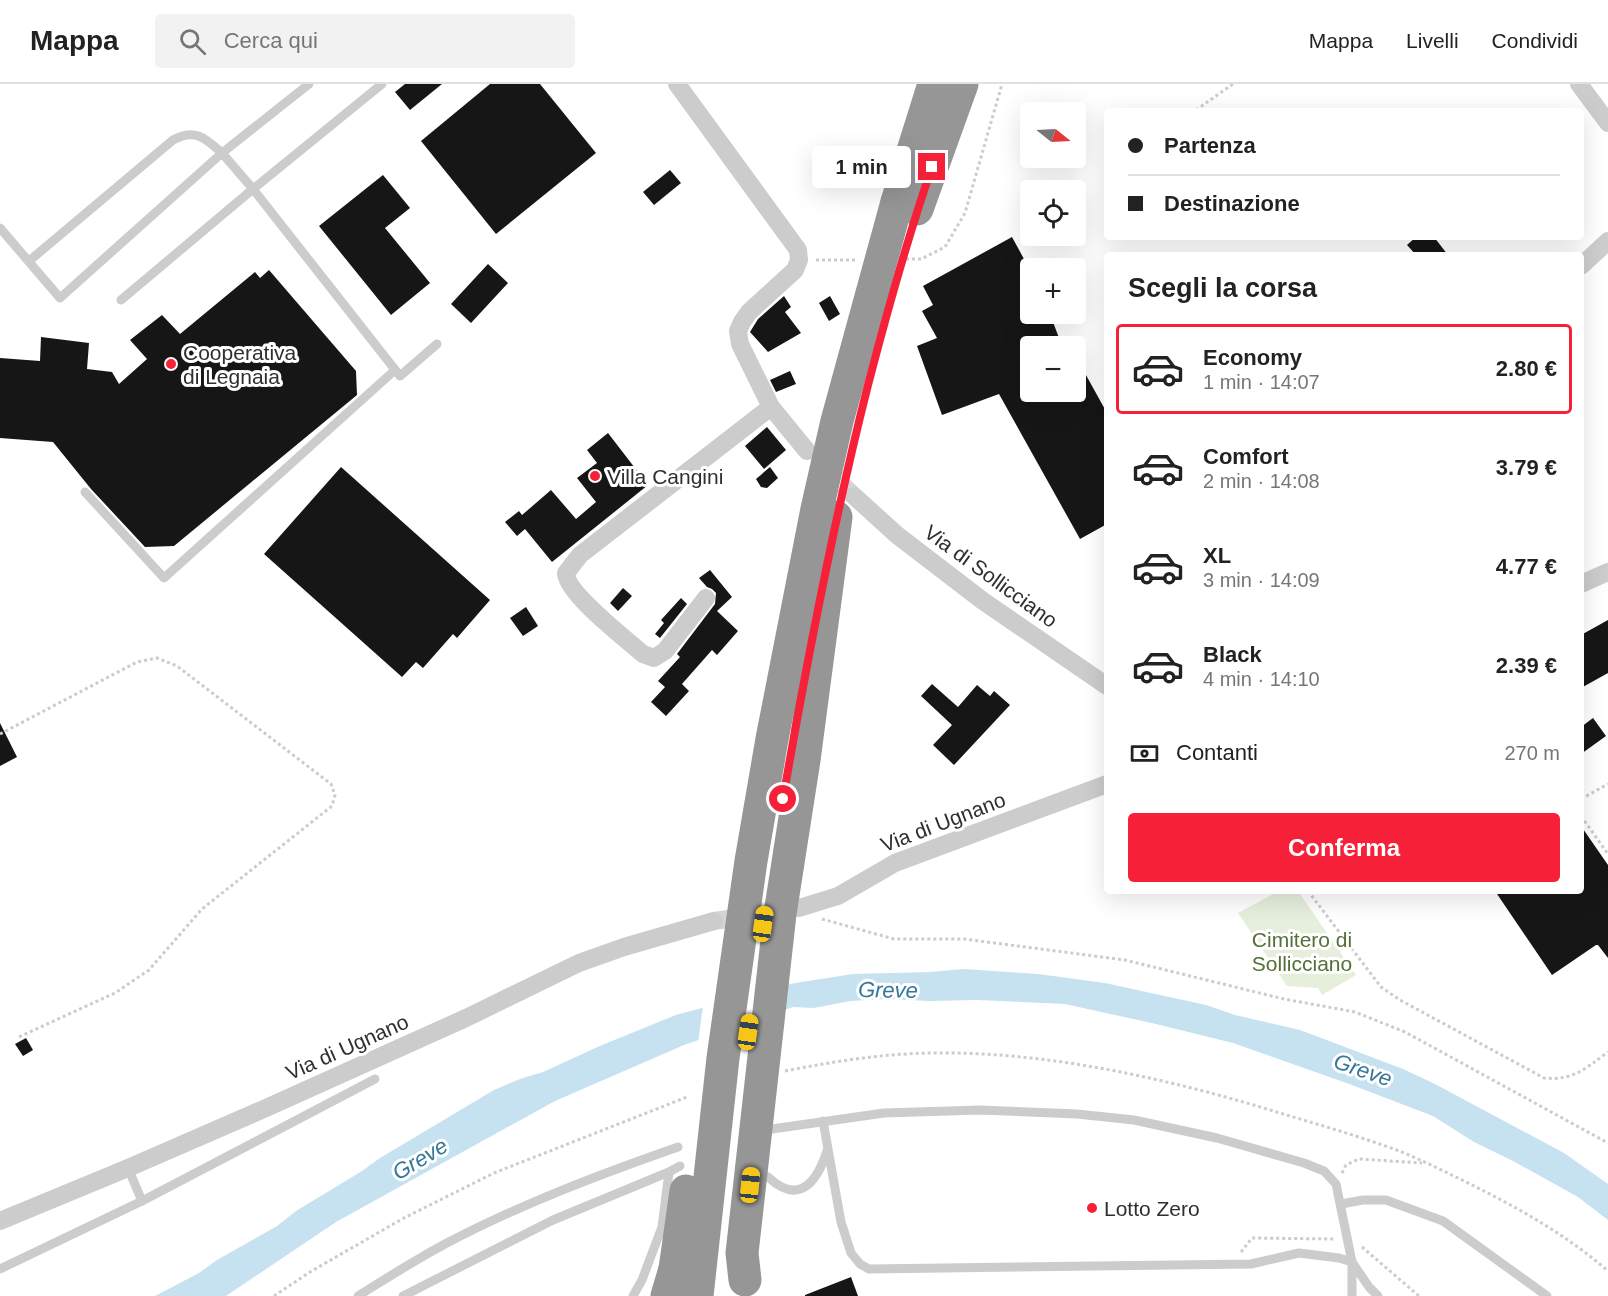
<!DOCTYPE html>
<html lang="it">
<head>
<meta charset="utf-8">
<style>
  :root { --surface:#fff; --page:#f2f2f2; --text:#222; --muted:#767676; --line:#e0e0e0; --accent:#f62139 }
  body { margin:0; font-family:Helvetica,sans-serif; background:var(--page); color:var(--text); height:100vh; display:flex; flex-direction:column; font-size:22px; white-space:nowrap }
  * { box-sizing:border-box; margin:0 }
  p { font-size:20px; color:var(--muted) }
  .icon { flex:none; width:33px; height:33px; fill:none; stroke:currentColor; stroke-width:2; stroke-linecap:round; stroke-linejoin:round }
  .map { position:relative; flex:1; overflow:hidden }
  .details { position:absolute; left:1104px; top:168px; width:480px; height:642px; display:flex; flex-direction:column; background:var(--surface); border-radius:6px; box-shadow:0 6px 24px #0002 }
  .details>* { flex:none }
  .banner { position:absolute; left:1104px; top:24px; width:480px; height:132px; border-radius:6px; box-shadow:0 6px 24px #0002; display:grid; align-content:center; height:132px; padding:0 24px; background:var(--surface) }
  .needle { width:39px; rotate:108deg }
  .tools { position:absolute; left:1020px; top:18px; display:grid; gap:12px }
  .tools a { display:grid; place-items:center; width:66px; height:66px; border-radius:6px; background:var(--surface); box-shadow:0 6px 24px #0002; font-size:30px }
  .end { position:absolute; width:27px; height:27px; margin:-14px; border:8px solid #f62139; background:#fff; box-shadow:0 0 0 3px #fff }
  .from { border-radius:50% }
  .bubble { position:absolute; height:42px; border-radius:6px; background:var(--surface); box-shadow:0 6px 24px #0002; font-size:20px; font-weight:600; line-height:42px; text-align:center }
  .car { position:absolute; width:18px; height:36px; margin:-18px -9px; border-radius:8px; box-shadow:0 0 4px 2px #0007; background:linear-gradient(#f5c518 24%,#345 0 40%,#f5c518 0 76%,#345 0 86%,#f5c518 0) }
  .banner b { display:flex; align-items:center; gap:21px; height:57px; font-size:22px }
  .banner b+b { border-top:2px solid var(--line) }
  .banner i { width:15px; height:15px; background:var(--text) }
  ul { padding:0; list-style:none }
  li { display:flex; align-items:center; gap:18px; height:90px; margin:0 12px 9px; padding:0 12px; border:3px solid transparent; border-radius:6px }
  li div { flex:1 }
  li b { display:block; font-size:22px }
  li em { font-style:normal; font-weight:600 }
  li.on { border-color:var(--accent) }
  li>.icon { width:54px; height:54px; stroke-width:1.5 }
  h2 { padding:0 24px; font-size:27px; line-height:72px }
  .pay { display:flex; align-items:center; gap:15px; height:66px; padding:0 24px; font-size:22px }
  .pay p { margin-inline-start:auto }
  .primary-button { display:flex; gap:12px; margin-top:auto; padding:12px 24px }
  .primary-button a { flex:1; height:69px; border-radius:6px; background:var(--accent); color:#fff; font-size:24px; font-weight:600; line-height:69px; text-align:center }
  header { display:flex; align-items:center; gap:36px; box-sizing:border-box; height:84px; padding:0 30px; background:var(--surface); border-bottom:2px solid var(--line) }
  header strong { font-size:28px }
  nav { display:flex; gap:33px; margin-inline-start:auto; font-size:21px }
  .search { width:420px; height:54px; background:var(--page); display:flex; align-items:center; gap:15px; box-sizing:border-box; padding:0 21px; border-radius:6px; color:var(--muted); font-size:22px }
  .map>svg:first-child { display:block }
</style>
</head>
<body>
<header>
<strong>Mappa</strong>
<div class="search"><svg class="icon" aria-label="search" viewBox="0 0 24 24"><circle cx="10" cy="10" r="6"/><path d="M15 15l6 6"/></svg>Cerca qui</div>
<nav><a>Mappa</a><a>Livelli</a><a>Condividi</a></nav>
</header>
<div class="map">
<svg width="1608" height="1212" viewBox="0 0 1608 1212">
  <rect width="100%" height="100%" fill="#fff"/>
  <polygon fill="#e6eedc" points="1279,807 1298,807 1356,891 1322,911 1318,904 1287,902 1238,829"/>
  <polygon fill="#c6e1ef" points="964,885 1038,890 1105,899 1206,921 1235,931 1300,946 1403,985 1435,1000 1564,1069 1608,1100 1608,1136 1578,1113 1513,1077 1474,1058 1433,1032 1352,1001 1233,959 1156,940 1065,920 977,916 929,917 887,915 850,917 814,924 793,923 684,961 555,1017 336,1138 226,1212 155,1212 199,1189 217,1176 277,1142 296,1127 362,1087 380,1074 494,1006 520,995 543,988 602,961 676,931 795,899 853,890 930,888"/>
  <polygon fill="#fff" points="787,898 783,930 698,959 703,922"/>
  <g fill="#161616">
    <polygon points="405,0 442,0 410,26 395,8"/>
    <polygon points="490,0 540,0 596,69 496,150 421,57"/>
    <polygon points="670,86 681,99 654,121 643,108"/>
    <polygon points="383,91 410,124 385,144 430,199 391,231 319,142"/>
    <polygon points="1012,153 1030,186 1030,230 1050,230 1062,262 1030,262 1030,308 1076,308 1076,273 1107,329 1107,440 1080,455 999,310 942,331 917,262 937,254 922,227 933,221 923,202"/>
    <polygon points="1416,153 1434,153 1448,171 1416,171 1407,161"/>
    <polygon points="488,180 508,199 471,239 451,220"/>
    <polygon points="269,186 356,287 357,311 174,462 145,463 91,405 53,358 0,354 0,274 40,277 41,253 89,259 87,285 112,288 119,300 147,275 130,256 162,231 180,250 255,188 260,194"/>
    <polygon points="784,212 791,223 785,228 801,249 768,268 750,248 758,235"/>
    <polygon points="830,212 840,230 829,237 819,219"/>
    <polygon points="790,287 796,300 776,308 770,296"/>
    <polygon points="767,343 786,366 764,385 745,362"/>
    <polygon points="608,349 648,401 552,478 525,445 517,452 505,438 519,427 522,431 529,425 551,406 576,435 596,418 577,394 597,379 587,366"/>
    <polygon points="341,383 490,516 457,554 453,550 423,584 416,578 402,593 264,470"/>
    <polygon points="770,383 778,394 767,404 761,403 756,395"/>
    <polygon points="710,486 732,513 717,527 738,547 717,571 712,566 682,600 689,607 666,632 651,618 665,603 658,597 680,573 677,570 715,520 716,509 712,505 707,503 699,494"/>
    <polygon points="623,504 632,512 618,527 610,519"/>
    <polygon points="681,514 687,520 660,554 655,550 664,539 661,536"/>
    <polygon points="526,523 538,542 523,552 510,534"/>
    <polygon points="1608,536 1608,589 1581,604 1581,551"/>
    <polygon points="932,600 958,623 977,601 990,612 994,607 1010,621 954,681 933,661 952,641 921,612"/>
    <polygon points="1593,634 1606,652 1581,670 1581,643"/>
    <polygon points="0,639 17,673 0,682"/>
    <polygon points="1581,742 1608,781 1608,874 1598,861 1596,861 1552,891 1495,807 1581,807"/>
    <polygon points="26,954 33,966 23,972 15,960"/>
    <polygon points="851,1193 858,1212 805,1212 805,1211"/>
  </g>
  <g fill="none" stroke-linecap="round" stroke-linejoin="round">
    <g stroke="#d5d5d5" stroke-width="18" stroke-dasharray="18 9" stroke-linecap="butt">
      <polyline points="823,383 854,412"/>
      <polyline points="714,837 788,826"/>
    </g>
    <g stroke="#ccc" stroke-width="3" stroke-dasharray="3 3" stroke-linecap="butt">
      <polyline points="1196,26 1233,0"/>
      <polyline points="906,175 921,175 945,163 965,129 1002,0"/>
      <polyline points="816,176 857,176"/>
      <polyline points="0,650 137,578 157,574 177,582 331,700 335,711 332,722 202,825 149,886 115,909 19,953"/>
      <polyline points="1581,715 1608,700"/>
      <polyline points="1581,732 1608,770"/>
      <path d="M1308 807 1381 903 1400 916 1544 994C1573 997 1586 984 1608 968"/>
      <polyline points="822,835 894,855 964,855 1125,876 1284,915 1355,928 1405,948 1608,1059"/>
      <path d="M785 987C841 976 893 968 951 969 1059 970 1177 997 1280 1029 1316 1040 1352 1050 1388 1063 1412 1071 1435 1083 1458 1094 1511 1120 1563 1148 1608 1187"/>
      <polyline points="1342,1089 1346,1081 1359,1075 1422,1079"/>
      <polyline points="1362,1163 1419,1212"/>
      <polyline points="1241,1168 1252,1154 1336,1155"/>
      <polyline points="274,1212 310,1188 402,1135 494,1089 687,1013"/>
    </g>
    <g stroke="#ccc" stroke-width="9">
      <polyline points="382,0 253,105 400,292 437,260"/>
      <path d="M0 144 60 214 222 69C205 54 195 44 173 56L29 177"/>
      <polyline points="121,216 253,105 222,69 309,0"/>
      <polyline points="85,408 164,494 395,286"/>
      <polyline points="823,1037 841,1138 851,1169 860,1180 869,1185 1251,1180 1299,1169 1339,1174 1352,1178 1369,1203 1378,1212"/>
      <polyline points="772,1045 884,1029 980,1026 1077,1030 1134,1036 1217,1054 1304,1079 1324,1087 1336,1100 1352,1178 1352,1212"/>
      <polyline points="128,1084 142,1117"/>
      <path d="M768 1093C799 1122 817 1098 827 1067"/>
      <polyline points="1341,1120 1363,1116 1386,1116 1443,1137 1547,1212"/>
      <polyline points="0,1185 142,1117 375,995"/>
      <path d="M358 1212C387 1194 415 1176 445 1160 519 1121 598 1091 678 1063"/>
      <polyline points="403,1212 553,1136 669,1088 680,1082"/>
      <polyline points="633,1212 642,1196 662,1143 669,1088"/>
    </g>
    <g stroke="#ccc" stroke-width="18">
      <polyline points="677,0 798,166 799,176 795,186 749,228 742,238 738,247 740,260 771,323 807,367"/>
      <polyline points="1579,0 1608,39"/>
      <polyline points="1581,182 1608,157"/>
      <polyline points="854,412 897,451 983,517 1107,602"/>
      <polyline points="1581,500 1608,488"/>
      <path d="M706 514 665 567 654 574 643 570C626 555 566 509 566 489L580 471 771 323"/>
      <polyline points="799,824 838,812 895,779 1107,700"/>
      <polyline points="0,1137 128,1084 266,1024 466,934 579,879 624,863 714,837"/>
    </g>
    <g stroke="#969696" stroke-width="33">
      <polyline points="897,118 934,0"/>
      <polyline points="917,125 962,0"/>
      <polyline points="667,1212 675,1185"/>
    </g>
    <g stroke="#969696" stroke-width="33">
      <polyline points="675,1185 686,1107"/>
      <polyline points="745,1196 742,1169 780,830 804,676 836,433"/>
      <polyline points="697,1212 723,974 751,777 772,655 817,425 837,337 897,118"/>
    </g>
  </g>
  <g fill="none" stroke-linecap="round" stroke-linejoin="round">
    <path stroke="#f62139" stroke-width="8" d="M783 715C807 576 833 439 868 301 887 228 907 155 932 83"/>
  </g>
  <g fill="#f62139" stroke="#fff" stroke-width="2">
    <circle cx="171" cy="280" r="6"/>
    <circle cx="595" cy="392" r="6"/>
    <circle cx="1092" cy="1124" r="6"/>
  </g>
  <g text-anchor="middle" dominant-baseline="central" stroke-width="6" stroke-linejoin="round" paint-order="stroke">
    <g font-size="21" fill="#2f2f2f" stroke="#fff" text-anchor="start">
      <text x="183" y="268">Cooperativa<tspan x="183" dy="24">di Legnaia</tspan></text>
      <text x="607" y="392">Villa Cangini</text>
      <text x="1104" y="1124">Lotto Zero</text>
    </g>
    <g font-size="21" fill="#2f2f2f" stroke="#fff">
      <text transform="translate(991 492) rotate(36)">Via di Sollicciano</text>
      <text transform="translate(943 738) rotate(-21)">Via di Ugnano</text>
      <text transform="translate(347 963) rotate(-24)">Via di Ugnano</text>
    </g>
    <g font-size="21" fill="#546f38" stroke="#fff">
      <text x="1302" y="855">Cimitero di<tspan x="1302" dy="24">Sollicciano</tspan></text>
    </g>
    <g font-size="22" font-style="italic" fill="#357699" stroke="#fff">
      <text transform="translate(888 906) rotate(1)">Greve</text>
      <text transform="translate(1363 986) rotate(19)">Greve</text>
      <text transform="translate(420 1075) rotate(-31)">Greve</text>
    </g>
  </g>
</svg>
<div class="tools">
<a><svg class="needle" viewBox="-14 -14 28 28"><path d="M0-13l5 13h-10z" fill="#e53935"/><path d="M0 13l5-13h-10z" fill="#767676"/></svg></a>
<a><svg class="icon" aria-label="locate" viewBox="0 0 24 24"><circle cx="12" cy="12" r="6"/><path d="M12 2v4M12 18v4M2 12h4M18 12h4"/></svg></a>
<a>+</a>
<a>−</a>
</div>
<i class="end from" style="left:783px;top:715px"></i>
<i class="end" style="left:932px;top:83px"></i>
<div class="bubble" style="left:812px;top:62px;width:99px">1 min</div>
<i class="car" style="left:763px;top:840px;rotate:8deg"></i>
<i class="car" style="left:748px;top:948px;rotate:8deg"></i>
<i class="car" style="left:750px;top:1101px;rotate:6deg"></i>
<div class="banner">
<b><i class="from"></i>Partenza</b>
<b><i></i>Destinazione</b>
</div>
<section class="details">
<h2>Scegli la corsa</h2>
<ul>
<li class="on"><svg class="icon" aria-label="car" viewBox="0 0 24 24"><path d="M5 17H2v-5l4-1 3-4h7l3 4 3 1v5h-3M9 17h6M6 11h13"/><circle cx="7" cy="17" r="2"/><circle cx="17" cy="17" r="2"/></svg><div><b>Economy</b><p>1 min · 14:07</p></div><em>2.80 €</em></li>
<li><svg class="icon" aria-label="car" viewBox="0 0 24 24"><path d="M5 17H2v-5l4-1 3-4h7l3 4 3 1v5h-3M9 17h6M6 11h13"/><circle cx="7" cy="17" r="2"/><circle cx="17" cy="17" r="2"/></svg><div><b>Comfort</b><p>2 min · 14:08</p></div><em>3.79 €</em></li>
<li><svg class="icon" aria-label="car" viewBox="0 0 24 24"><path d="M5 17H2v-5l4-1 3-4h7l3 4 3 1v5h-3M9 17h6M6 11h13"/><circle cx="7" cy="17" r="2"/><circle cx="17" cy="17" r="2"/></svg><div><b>XL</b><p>3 min · 14:09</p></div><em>4.77 €</em></li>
<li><svg class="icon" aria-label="car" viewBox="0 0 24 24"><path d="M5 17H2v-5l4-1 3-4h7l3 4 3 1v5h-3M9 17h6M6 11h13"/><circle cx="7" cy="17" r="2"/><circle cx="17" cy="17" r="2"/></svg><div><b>Black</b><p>4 min · 14:10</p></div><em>2.39 €</em></li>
</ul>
<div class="pay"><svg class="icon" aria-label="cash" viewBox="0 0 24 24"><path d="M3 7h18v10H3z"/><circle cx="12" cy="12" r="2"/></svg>Contanti<p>270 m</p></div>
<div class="primary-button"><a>Conferma</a></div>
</section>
</div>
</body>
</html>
